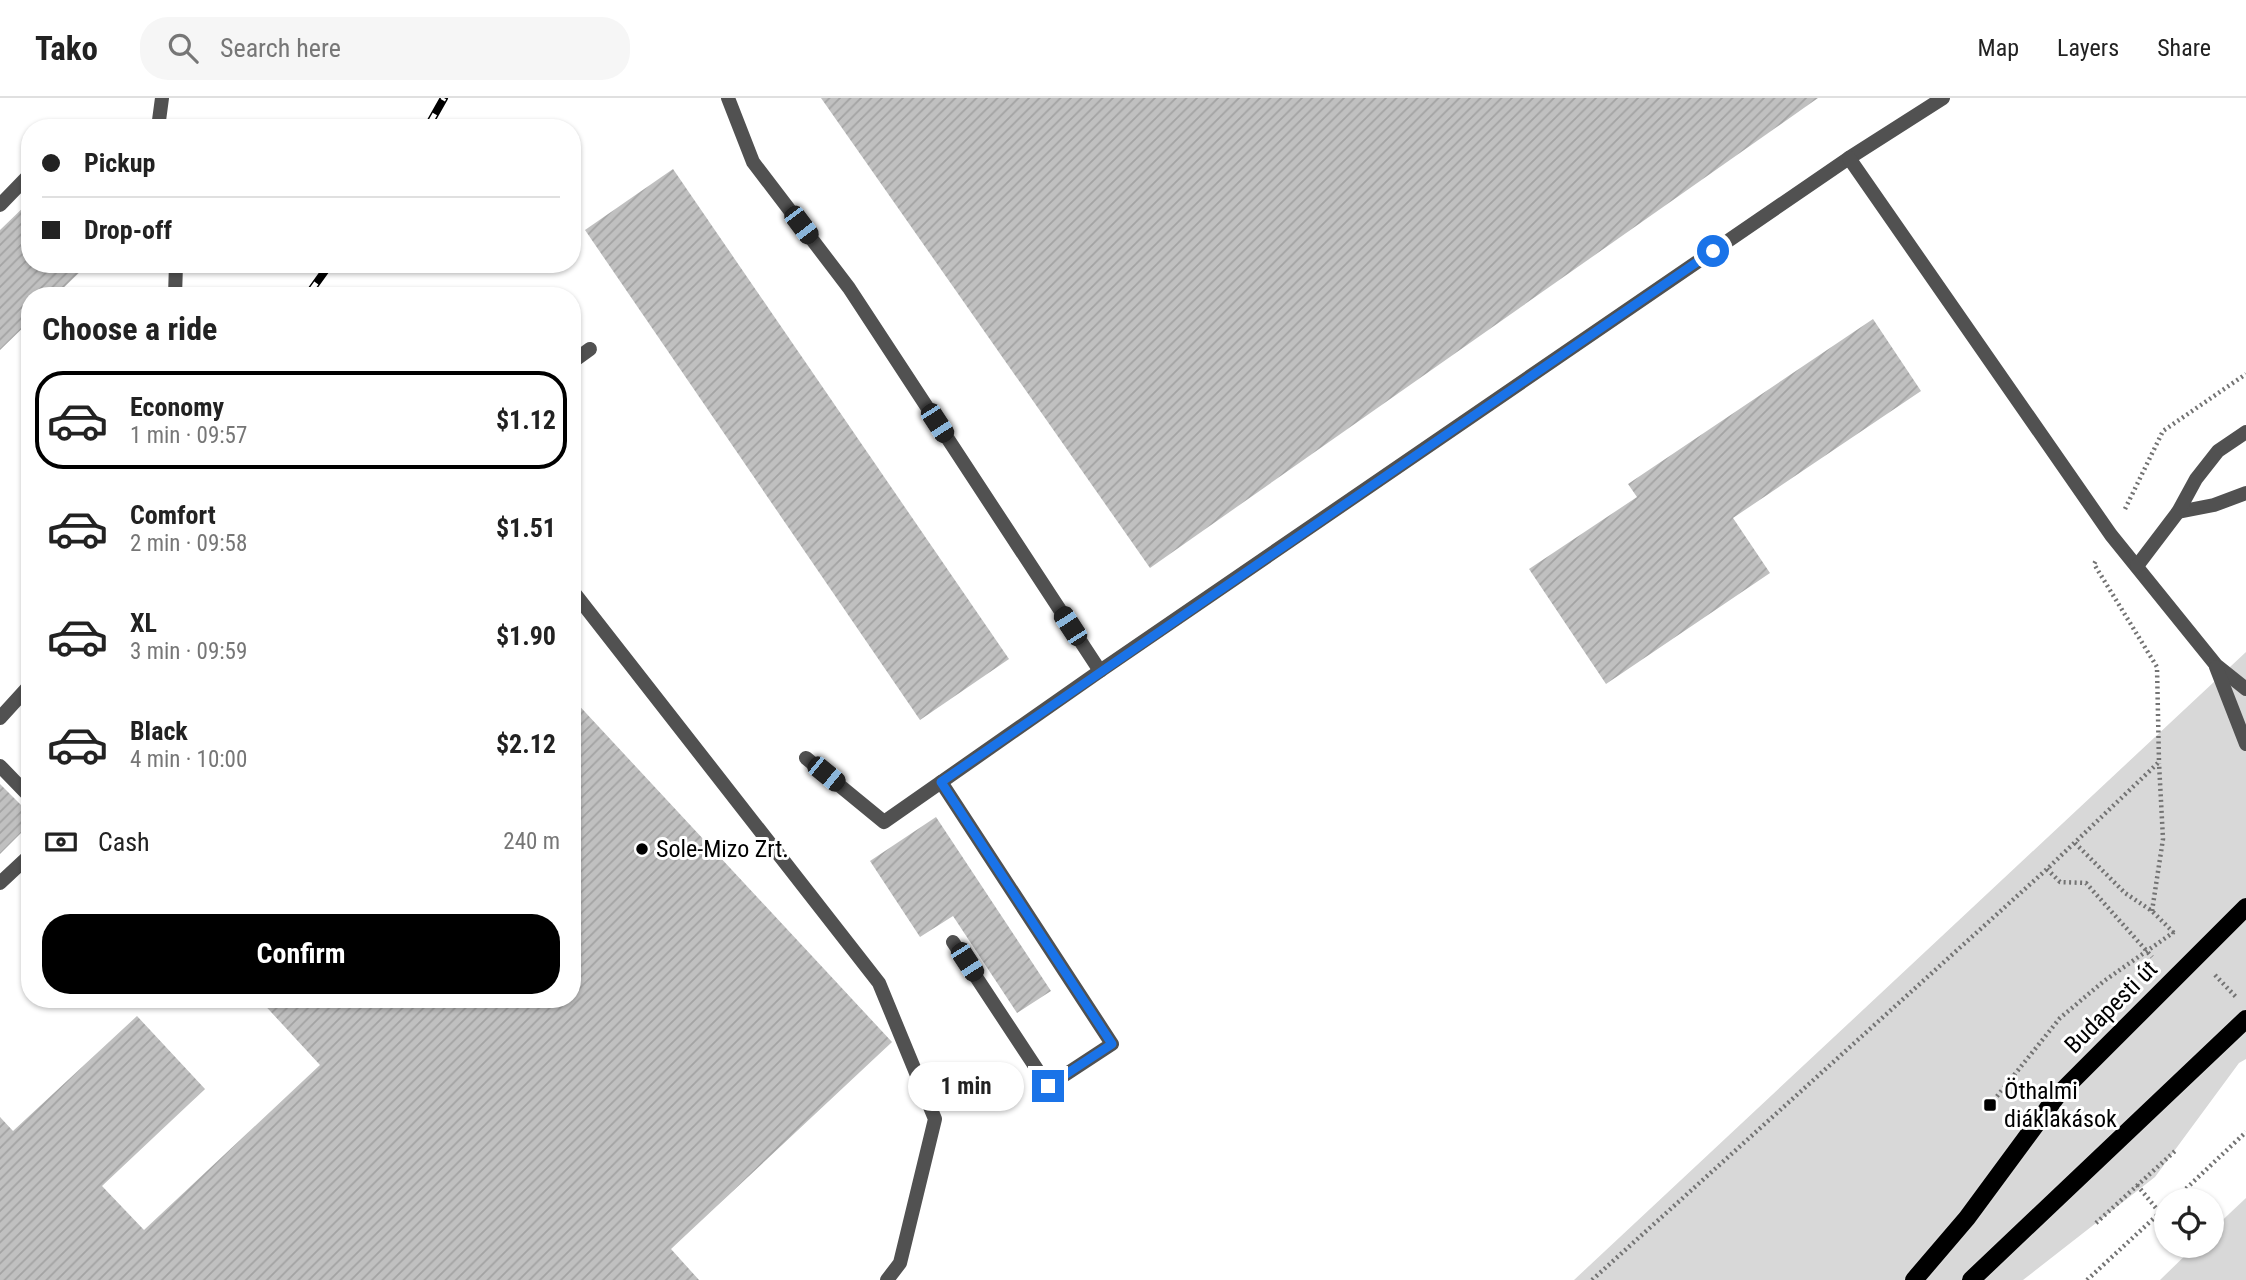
<!DOCTYPE html>
<html lang="en">
<head>
<meta charset="utf-8">
<style>
  :root { --surface:#fff; --page:#f6f6f6; --text:#222; --muted:#767676; --line:#e0e0e0; --accent:#000 }
  body { margin:0; font-family:"Roboto Condensed",sans-serif; background:var(--page); color:var(--text); height:100vh; display:flex; flex-direction:column; font-size:26px; white-space:nowrap }
  * { box-sizing:border-box; margin:0 }
  p { font-size:23px; color:var(--muted) }
  .icon { flex:none; width:38px; height:38px; fill:none; stroke:currentColor; stroke-width:2; stroke-linecap:round; stroke-linejoin:round }
  .map { position:relative; flex:1; overflow:hidden }
  .panel { position:absolute; left:21px; top:189px; width:560px; height:721px; display:flex; flex-direction:column; background:var(--surface); border-radius:28px; box-shadow:0 2px 5px #0004 }
  .panel>* { flex:none }
  .hud { position:absolute; left:21px; top:21px; width:560px; height:154px; border-radius:28px; box-shadow:0 2px 5px #0004; display:grid; align-content:center; height:154px; padding:0 21px; background:var(--surface) }
  .tools { position:absolute; left:2154px; top:1090px; display:grid; gap:14px }
  .tools a { display:grid; place-items:center; width:70px; height:70px; border-radius:50%; background:var(--surface); box-shadow:0 2px 5px #0004; font-size:35px }
  .end { position:absolute; width:32px; height:32px; margin:-16px; border:9px solid #1a73e8; background:#fff; box-shadow:0 0 0 4px #fff }
  .from { border-radius:50% }
  .bubble { position:absolute; height:49px; border-radius:24px; background:var(--surface); box-shadow:0 2px 5px #0004; font-size:23px; font-weight:700; line-height:49px; text-align:center }
  .car { position:absolute; width:21px; height:42px; margin:-21px -10px; border-radius:9px; box-shadow:0 0 5px 2px #0007; background:linear-gradient(#222 24%,#8ab4d8 0 40%,#222 0 76%,#8ab4d8 0 86%,#222 0) }
  .hud b { display:flex; align-items:center; gap:24px; height:66px; font-size:26px }
  .hud b+b { border-top:2px solid var(--line) }
  .hud i { width:18px; height:18px; background:var(--text) }
  ul { padding:0; list-style:none }
  li { display:flex; align-items:center; gap:21px; height:98px; margin:0 14px 10px; padding:0 7px; border:4px solid transparent; border-radius:28px }
  li div { flex:1 }
  li b { display:block; font-size:26px }
  li em { font-style:normal; font-weight:700 }
  li.on { border-color:var(--accent) }
  li>.icon { width:63px; height:63px; stroke-width:1.5 }
  h2 { padding:0 21px; font-size:32px; line-height:84px }
  .pay { display:flex; align-items:center; gap:18px; height:77px; padding:0 21px; font-size:26px }
  .pay p { margin-inline-start:auto }
  .primary-button { display:flex; gap:14px; margin-top:auto; padding:14px 21px }
  .primary-button a { flex:1; height:80px; border-radius:28px; background:var(--accent); color:#fff; font-size:28px; font-weight:700; line-height:80px; text-align:center }
  header { display:flex; align-items:center; gap:42px; box-sizing:border-box; height:98px; padding:0 35px; background:var(--surface); border-bottom:2px solid var(--line) }
  header strong { font-size:33px }
  nav { display:flex; gap:38px; margin-inline-start:auto; font-size:24px }
  .search { width:490px; height:63px; background:var(--page); display:flex; align-items:center; gap:18px; box-sizing:border-box; padding:0 24px; border-radius:28px; color:var(--muted); font-size:26px }
  .map>svg:first-child { display:block }
</style>
</head>
<body>
<header>
<strong>Tako</strong>
<div class="search"><svg class="icon" aria-label="search" viewBox="0 0 24 24"><circle cx="10" cy="10" r="6"/><path d="M15 15l6 6"/></svg>Search here</div>
<nav><a>Map</a><a>Layers</a><a>Share</a></nav>
</header>
<div class="map">
<svg width="2246" height="1182" viewBox="0 0 2246 1182">
  <defs>
    <pattern id="building-hatch" width="6" height="6" patternUnits="userSpaceOnUse" patternTransform="scale(1.75)"><rect width="6" height="6" fill="#c0c0c0"/><path d="M-1 1l2-2M0 6l6-6M5 7l2-2" fill="none" stroke="#a3a3a3"/></pattern>
  </defs>
  <rect width="100%" height="100%" fill="#fff"/>
  <g fill="#d8d8d8">
    <polygon points="2246,554 2246,961 2239,965 2155,1079 2023,1182 1574,1182"/>
    <polygon points="2246,1100 2246,1182 2160,1182 2195,1148 2212,1148 2212,1132"/>
  </g>
  <g fill="url(#building-hatch)">
    <polygon points="821,0 1818,0 1150,470"/>
    <polygon points="673,71 1009,561 920,622 585,132"/>
    <polygon points="30,103 30,166 88,166 55,198 30,198 30,223 0,252 0,132"/>
    <polygon points="1873,221 1921,293 1733,420 1770,475 1606,586 1529,471 1637,399 1628,386"/>
    <polygon points="572,600 892,944 671,1151 699,1182 0,1182 0,1019 13,1033 137,918 205,991 102,1088 144,1132 320,967 259,901 572,901"/>
    <polygon points="0,686 30,716 30,726 0,756"/>
    <polygon points="936,719 1051,893 1017,915 953,818 920,839 870,763"/>
  </g>
  <g fill="none" stroke-linecap="round" stroke-linejoin="round">
    <defs>
      <g id="primary">
        <polyline points="1914,1182 1967,1120 2057,998 2246,809"/>
        <polyline points="1971,1182 2246,921"/>
      </g>
    </defs>
    <use href="#primary" stroke="#dbdbdb" stroke-width="21"/>
    <g stroke="#737373" stroke-width="4.5" stroke-dasharray="2 3.5" stroke-linecap="butt">
      <polyline points="2125,411 2163,333 2246,276"/>
      <polyline points="2075,745 2125,795 2152,813 2175,836"/>
      <polyline points="2047,771 2060,784 2086,785 2152,859"/>
      <polyline points="2152,813 2163,741 2159,665"/>
      <polyline points="2215,877 2236,899"/>
      <polyline points="1990,1007 2060,920 2104,883 2174,834"/>
      <polyline points="2137,1087 2160,1115"/>
      <polyline points="2174,1102 2246,1034"/>
      <polyline points="2096,1125 2175,1053"/>
      <polyline points="1592,1182 2047,771 2159,664 2157,569 2094,466 2097,461"/>
      <polyline points="2087,1182 2166,1109"/>
    </g>
    <g stroke="#515151" stroke-width="14">
      <polyline points="728,0 753,64 849,190 1100,573 1849,60 1943,0"/>
      <polyline points="158,30 162,0"/>
      <polyline points="1849,60 2111,437 2216,567 2246,591"/>
      <polyline points="0,107 30,76"/>
      <polyline points="175,198 176,166"/>
      <polyline points="572,264 590,251"/>
      <polyline points="2178,414 2214,407 2246,395"/>
      <polyline points="2137,468 2178,414 2196,381 2218,353 2246,334"/>
      <polyline points="572,492 879,885 935,1021 900,1165 887,1182"/>
      <polyline points="2216,569 2246,646"/>
      <polyline points="0,620 30,587"/>
      <polyline points="806,660 884,724 1100,573"/>
      <polyline points="0,668 30,699"/>
      <polyline points="941,684 1112,946 1048,988 953,844"/>
      <polyline points="0,785 30,757"/>
    </g>
    <use href="#primary" stroke="#000" stroke-width="18"/>
    <defs>
      <g id="rail">
        <polyline points="427,30 444,0"/>
        <polyline points="307,198 330,166"/>
      </g>
    </defs>
    <use href="#rail" stroke="#000" stroke-width="8"/>
    <use href="#rail" stroke="#fff" stroke-width="5" stroke-dasharray="16" stroke-linecap="butt"/>
  </g>
  <g fill="none" stroke-linecap="round" stroke-linejoin="round">
    <polyline stroke="#1a73e8" stroke-width="9" points="1048,988 1112,946 941,684 1713,153"/>
  </g>
  <g fill="#000" stroke="#fff" stroke-width="2.5">
    <circle cx="642" cy="751" r="7"/>
    <rect x="1983" y="1000" width="14" height="14" rx="3.5"/>
  </g>
  <g text-anchor="middle" dominant-baseline="central" stroke-width="6" stroke-linejoin="round" paint-order="stroke">
    <g font-size="24" fill="#000" stroke="#fff" text-anchor="start">
      <text x="656" y="751">Sole-Mizo Zrt.</text>
      <text x="2004" y="993">Öthalmi<tspan x="2004" dy="28">diáklakások</tspan></text>
    </g>
    <g font-size="24" fill="#000" stroke="#fff">
      <text transform="translate(2111 909) rotate(-45)">Budapesti út</text>
    </g>
  </g>
</svg>
<div class="tools">
<a><svg class="icon" aria-label="locate" viewBox="0 0 24 24"><circle cx="12" cy="12" r="6"/><path d="M12 2v4M12 18v4M2 12h4M18 12h4"/></svg></a>
</div>
<i class="end from" style="left:1713px;top:153px"></i>
<i class="end" style="left:1048px;top:988px"></i>
<div class="bubble" style="left:908px;top:964px;width:116px">1 min</div>
<i class="car" style="left:801px;top:127px;rotate:143deg"></i>
<i class="car" style="left:937px;top:325px;rotate:147deg"></i>
<i class="car" style="left:1070px;top:528px;rotate:327deg"></i>
<i class="car" style="left:826px;top:676px;rotate:129deg"></i>
<i class="car" style="left:967px;top:864px;rotate:147deg"></i>
<div class="hud">
<b><i class="from"></i>Pickup</b>
<b><i></i>Drop-off</b>
</div>
<section class="panel">
<h2>Choose a ride</h2>
<ul>
<li class="on"><svg class="icon" aria-label="car" viewBox="0 0 24 24"><path d="M5 17H2v-5l4-1 3-4h7l3 4 3 1v5h-3M9 17h6M6 11h13"/><circle cx="7" cy="17" r="2"/><circle cx="17" cy="17" r="2"/></svg><div><b>Economy</b><p>1 min · 09:57</p></div><em>$1.12</em></li>
<li><svg class="icon" aria-label="car" viewBox="0 0 24 24"><path d="M5 17H2v-5l4-1 3-4h7l3 4 3 1v5h-3M9 17h6M6 11h13"/><circle cx="7" cy="17" r="2"/><circle cx="17" cy="17" r="2"/></svg><div><b>Comfort</b><p>2 min · 09:58</p></div><em>$1.51</em></li>
<li><svg class="icon" aria-label="car" viewBox="0 0 24 24"><path d="M5 17H2v-5l4-1 3-4h7l3 4 3 1v5h-3M9 17h6M6 11h13"/><circle cx="7" cy="17" r="2"/><circle cx="17" cy="17" r="2"/></svg><div><b>XL</b><p>3 min · 09:59</p></div><em>$1.90</em></li>
<li><svg class="icon" aria-label="car" viewBox="0 0 24 24"><path d="M5 17H2v-5l4-1 3-4h7l3 4 3 1v5h-3M9 17h6M6 11h13"/><circle cx="7" cy="17" r="2"/><circle cx="17" cy="17" r="2"/></svg><div><b>Black</b><p>4 min · 10:00</p></div><em>$2.12</em></li>
</ul>
<div class="pay"><svg class="icon" aria-label="cash" viewBox="0 0 24 24"><path d="M3 7h18v10H3z"/><circle cx="12" cy="12" r="2"/></svg>Cash<p>240 m</p></div>
<div class="primary-button"><a>Confirm</a></div>
</section>
</div>
</body>
</html>
